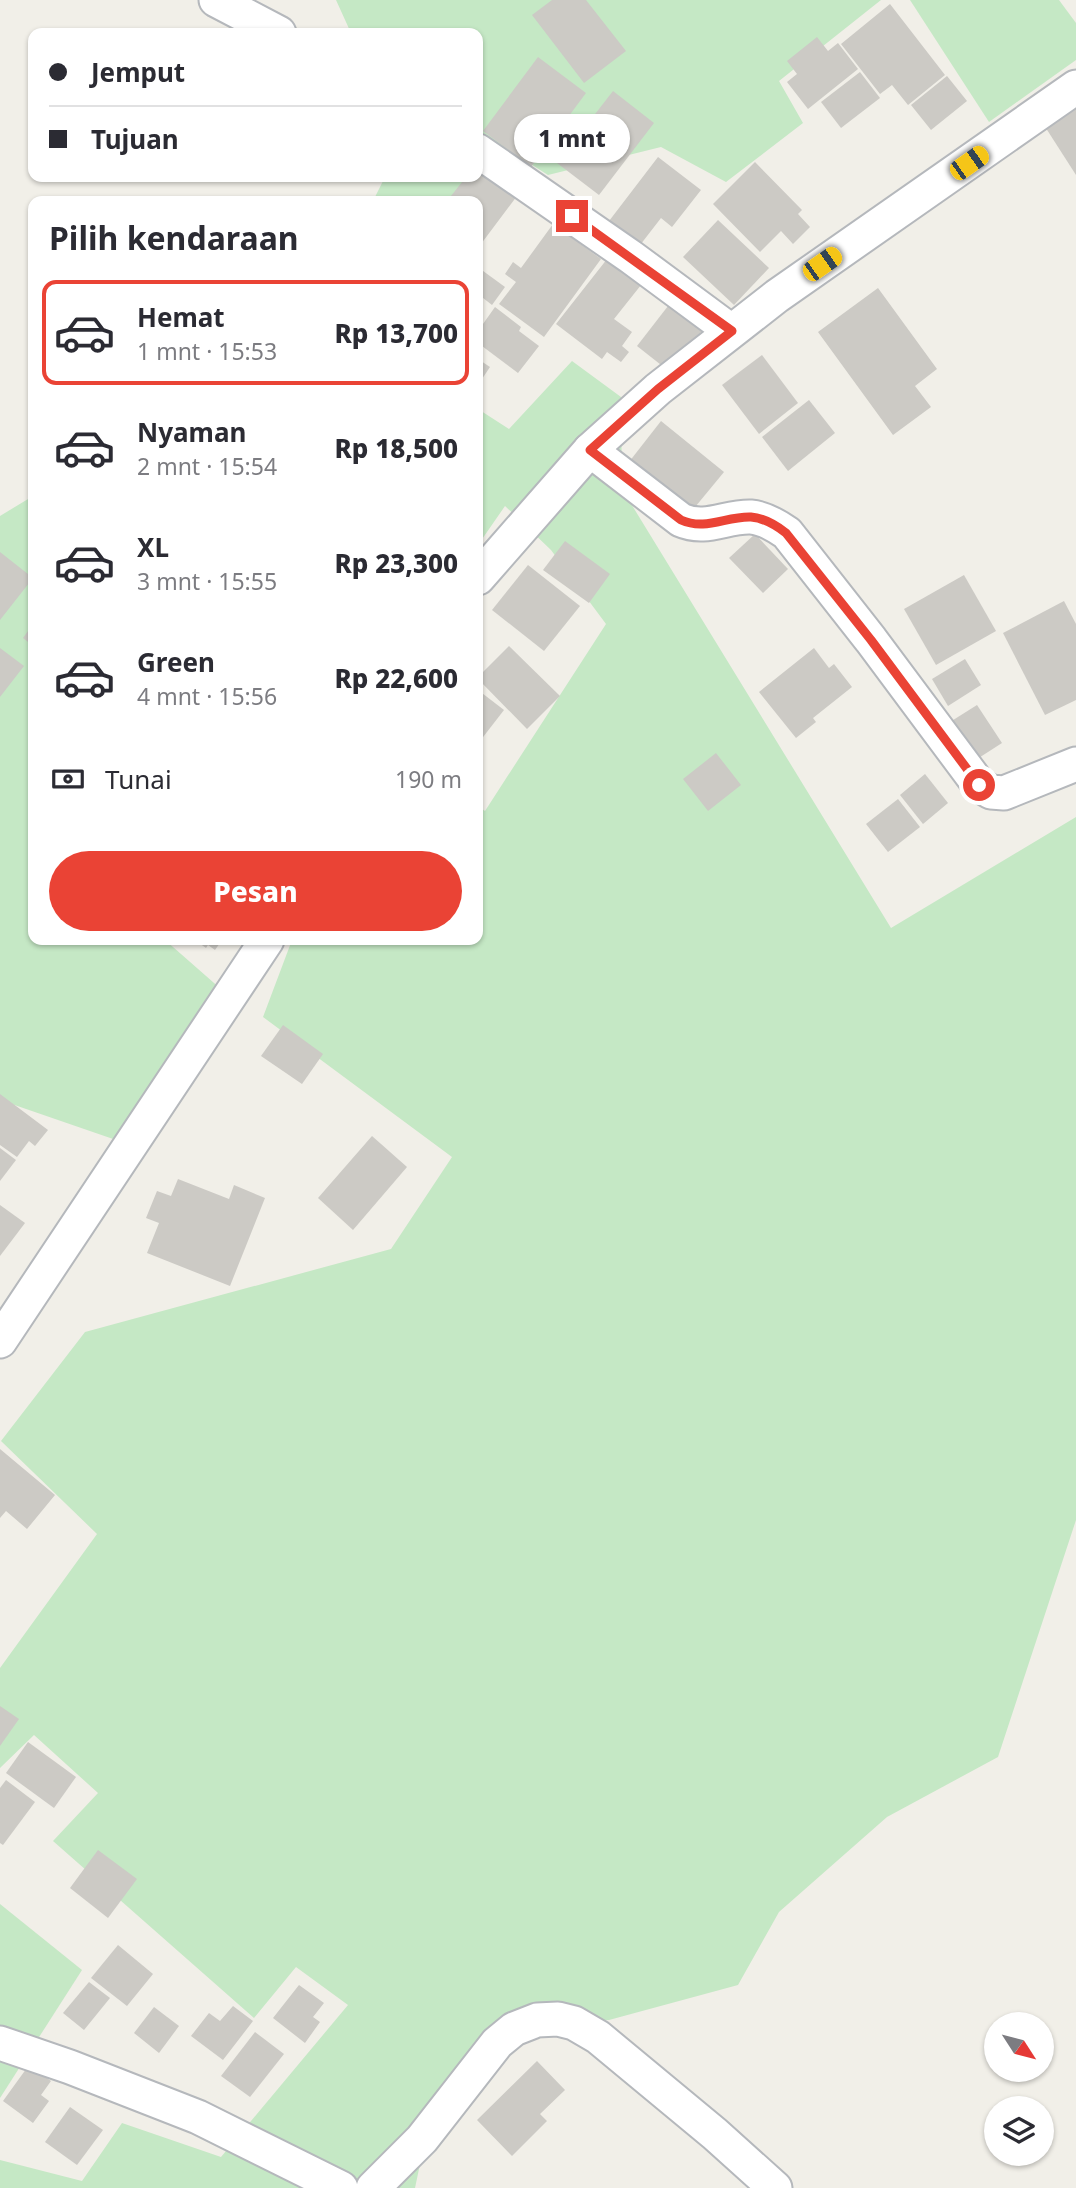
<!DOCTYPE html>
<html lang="id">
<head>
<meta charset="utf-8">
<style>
  :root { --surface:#fff; --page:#f2f2f3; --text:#2b2b33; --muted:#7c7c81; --line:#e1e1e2; --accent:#ea4335 }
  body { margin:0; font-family:"Noto Sans",sans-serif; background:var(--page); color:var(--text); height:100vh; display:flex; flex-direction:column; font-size:26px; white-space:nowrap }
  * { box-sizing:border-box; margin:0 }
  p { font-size:23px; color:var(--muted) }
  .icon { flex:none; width:38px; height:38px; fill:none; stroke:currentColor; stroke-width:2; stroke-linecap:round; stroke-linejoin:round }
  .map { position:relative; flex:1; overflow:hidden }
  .panel { position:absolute; left:28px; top:196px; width:455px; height:749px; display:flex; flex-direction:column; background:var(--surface); border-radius:14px; box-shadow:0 2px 5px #0004 }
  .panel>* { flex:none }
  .hud { position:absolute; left:28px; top:28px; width:455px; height:154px; border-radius:14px; box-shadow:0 2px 5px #0004; display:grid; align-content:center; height:154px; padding:0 21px; background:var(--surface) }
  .needle { width:46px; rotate:126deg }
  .controls { position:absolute; left:984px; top:2012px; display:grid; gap:14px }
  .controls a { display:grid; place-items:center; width:70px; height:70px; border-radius:50%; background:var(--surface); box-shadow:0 2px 5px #0004; font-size:35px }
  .end { position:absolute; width:32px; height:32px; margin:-16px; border:9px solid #ea4335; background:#fff; box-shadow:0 0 0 4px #fff }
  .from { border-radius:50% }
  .bubble { position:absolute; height:49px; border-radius:24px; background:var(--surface); box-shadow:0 2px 5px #0004; font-size:23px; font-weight:800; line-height:49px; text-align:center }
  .car { position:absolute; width:21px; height:42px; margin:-21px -10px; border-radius:9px; box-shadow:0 0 5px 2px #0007; background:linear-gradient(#f5c518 24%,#345 0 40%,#f5c518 0 76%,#345 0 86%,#f5c518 0) }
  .hud b { display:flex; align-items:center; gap:24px; height:66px; font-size:26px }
  .hud b+b { border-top:2px solid var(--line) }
  .hud i { width:18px; height:18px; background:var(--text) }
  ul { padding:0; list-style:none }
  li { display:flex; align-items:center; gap:21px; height:105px; margin:0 14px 10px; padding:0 7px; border:4px solid transparent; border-radius:14px }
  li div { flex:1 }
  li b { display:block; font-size:26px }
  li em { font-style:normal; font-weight:800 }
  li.on { border-color:var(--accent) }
  li>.icon { width:63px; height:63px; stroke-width:1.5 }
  h2 { padding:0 21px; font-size:32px; line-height:84px }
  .pay { display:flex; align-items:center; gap:18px; height:77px; padding:0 21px; font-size:26px }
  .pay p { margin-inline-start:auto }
  .primary-button { display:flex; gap:14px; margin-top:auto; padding:14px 21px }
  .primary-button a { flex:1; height:80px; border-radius:42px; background:var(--accent); color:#fff; font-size:28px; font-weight:800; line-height:80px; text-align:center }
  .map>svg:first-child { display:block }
</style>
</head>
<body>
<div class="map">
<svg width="1076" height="2188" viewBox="0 0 1076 2188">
  <rect width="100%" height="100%" fill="#f1efe8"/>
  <g fill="#c5e8c5">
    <polygon points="336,0 881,0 779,81 803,123 726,182 661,147 548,175 499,144 478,175 478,33 351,33"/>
    <polygon points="910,0 1059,0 1076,23 1076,60 989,122"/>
    <polygon points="385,177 477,177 460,201 367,201 375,197"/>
    <polygon points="572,361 621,397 622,489 891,928 1076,817 1076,1520 998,1757 887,1817 779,1912 738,1985 609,2020 527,2024 431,2112 415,2188 0,2188 0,2160 82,2181 122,2123 221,2157 348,2005 296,1967 254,2018 53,1841 98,1793 34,1735 0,1768 0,1668 97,1534 1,1441 85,1332 391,1249 452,1157 263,1017 292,940 478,940 478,806 485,811 606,624 551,550 505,506 478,545 478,409 509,429"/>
    <polygon points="33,496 33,940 165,940 222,990 116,1140 0,1100 0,516"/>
    <polygon points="0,1904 82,1970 0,2098"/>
  </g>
  <g fill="#cccac5">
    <polygon points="552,0 586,0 626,51 584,83 532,15"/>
    <polygon points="890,4 945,75 908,105 892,85 880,94 841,44"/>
    <polygon points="817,37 828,51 838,43 858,69 808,109 787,82 797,74 787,61"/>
    <polygon points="538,57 586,93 531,167 483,131"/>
    <polygon points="860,72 880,98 841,128 821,102"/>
    <polygon points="947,76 967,101 931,130 911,105"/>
    <polygon points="613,91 654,123 599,195 557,163"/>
    <polygon points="1076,103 1076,175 1042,122"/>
    <polygon points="658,157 701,190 672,227 661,218 637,249 606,225"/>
    <polygon points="478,159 520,192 478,248 478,201 447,201 466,177 478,177"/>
    <polygon points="755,162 802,210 798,214 810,227 793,244 781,231 760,252 713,204"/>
    <polygon points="718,220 769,268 734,305 683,257"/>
    <polygon points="553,224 601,259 544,337 499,304 516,282 505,274 513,262 521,268"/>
    <polygon points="611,254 645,280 614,319 632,332 622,346 629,352 621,362 607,352 602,359 556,324"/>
    <polygon points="479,268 505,287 492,305 478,294"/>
    <polygon points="878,288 937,369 915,386 931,407 893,435 818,332"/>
    <polygon points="675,297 708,323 670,372 637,346"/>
    <polygon points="495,307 521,327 519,331 539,346 518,373 478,343 478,331"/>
    <polygon points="762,355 798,403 759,434 722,385"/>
    <polygon points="478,359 490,367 478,385"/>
    <polygon points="809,400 835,433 788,471 762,437"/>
    <polygon points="661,421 724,472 691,512 629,462"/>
    <polygon points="755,534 788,569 763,593 729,558"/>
    <polygon points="565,541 610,574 589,603 543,570"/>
    <polygon points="0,552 33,578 0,620"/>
    <polygon points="528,565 580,606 544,651 492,610"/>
    <polygon points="964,575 996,631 936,665 904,609"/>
    <polygon points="1064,601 1076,624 1076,700 1045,715 1003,633"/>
    <polygon points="33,624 33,646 23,638"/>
    <polygon points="509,646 560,696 527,729 478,679 478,677"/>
    <polygon points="0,648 24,666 0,697"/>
    <polygon points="814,648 829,668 834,664 852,687 813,718 816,722 796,738 759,692"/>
    <polygon points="965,659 981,685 948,706 932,679"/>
    <polygon points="478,690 504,710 480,741 478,740"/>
    <polygon points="977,705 1002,743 974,761 950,722"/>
    <polygon points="716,753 741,785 708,811 683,779"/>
    <polygon points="925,774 948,803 923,824 900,795"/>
    <polygon points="898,799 920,827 888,852 866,824"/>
    <polygon points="195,940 222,940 215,950 208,945 206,948"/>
    <polygon points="283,1025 323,1054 302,1084 261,1056"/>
    <polygon points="0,1094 48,1130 35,1146 29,1141 17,1157 0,1145"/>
    <polygon points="372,1136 407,1167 353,1230 318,1198"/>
    <polygon points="0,1148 16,1160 0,1181"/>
    <polygon points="178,1179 229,1199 234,1185 265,1198 230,1286 147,1253 159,1223 146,1218 157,1191 171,1196"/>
    <polygon points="0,1205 25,1223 0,1256"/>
    <polygon points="0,1449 55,1495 27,1529 6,1511 0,1518"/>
    <polygon points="0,1706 19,1719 0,1746"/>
    <polygon points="28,1742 76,1777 54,1808 6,1773"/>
    <polygon points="6,1780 35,1802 3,1845 0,1843 0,1788"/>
    <polygon points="98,1850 137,1879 108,1918 70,1888"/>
    <polygon points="118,1945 153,1974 127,2006 91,1978"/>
    <polygon points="89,1982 110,1998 84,2030 63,2013"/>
    <polygon points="299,1985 324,2003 313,2017 320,2022 305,2043 273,2018"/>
    <polygon points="233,2006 253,2021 223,2060 191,2036 209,2013 220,2021"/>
    <polygon points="154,2007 179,2026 159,2053 134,2033"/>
    <polygon points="255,2032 284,2054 250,2097 221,2076"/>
    <polygon points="537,2061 565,2090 540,2114 547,2121 512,2156 477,2120"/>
    <polygon points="29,2065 51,2081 41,2095 49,2101 33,2123 3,2101"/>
    <polygon points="70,2107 103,2130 77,2165 45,2142"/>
  </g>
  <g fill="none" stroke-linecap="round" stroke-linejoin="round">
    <defs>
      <g id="minor">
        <polyline points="216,0 279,33"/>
        <polyline points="478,151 631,257 731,331"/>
        <path d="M590 450 681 520C706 531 726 516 751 517 764 518 777 526 787 533L871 640 979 785 991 792 1004 793 1076 764"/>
        <polyline points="478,578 590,450 658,389 777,296 1076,87"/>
        <polyline points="0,1341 267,940"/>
        <polyline points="0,2043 70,2067 198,2117 341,2188"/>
        <polyline points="373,2188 422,2139 497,2043 514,2029 537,2020 558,2019 574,2023 598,2037 715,2134 775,2188"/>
      </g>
    </defs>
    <use href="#minor" stroke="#b5b8bc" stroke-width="37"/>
    <use href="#minor" stroke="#fff" stroke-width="33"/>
  </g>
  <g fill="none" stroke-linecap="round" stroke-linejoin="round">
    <path stroke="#ea4335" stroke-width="9" d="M572 216 732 331 658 389 590 450 681 520C706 531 726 516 751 517 764 518 777 526 786 533L871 640 979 785"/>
  </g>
</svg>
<div class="controls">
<a><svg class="needle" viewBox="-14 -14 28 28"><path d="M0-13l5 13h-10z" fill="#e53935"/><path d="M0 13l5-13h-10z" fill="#7c7c81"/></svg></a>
<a><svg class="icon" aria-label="layers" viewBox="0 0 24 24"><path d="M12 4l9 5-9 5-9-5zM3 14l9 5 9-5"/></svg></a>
</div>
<i class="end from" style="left:979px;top:785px"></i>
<i class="end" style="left:572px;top:216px"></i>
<div class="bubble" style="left:514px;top:114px;width:116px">1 mnt</div>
<i class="car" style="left:969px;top:163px;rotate:55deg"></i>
<i class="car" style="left:822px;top:264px;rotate:55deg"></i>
<div class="hud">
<b><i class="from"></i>Jemput</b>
<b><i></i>Tujuan</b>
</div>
<section class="panel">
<h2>Pilih kendaraan</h2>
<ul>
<li class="on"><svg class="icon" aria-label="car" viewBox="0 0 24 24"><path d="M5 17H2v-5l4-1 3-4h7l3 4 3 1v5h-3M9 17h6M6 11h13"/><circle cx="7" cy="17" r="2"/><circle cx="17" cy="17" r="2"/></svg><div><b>Hemat</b><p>1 mnt · 15:53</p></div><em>Rp 13,700</em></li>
<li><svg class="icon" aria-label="car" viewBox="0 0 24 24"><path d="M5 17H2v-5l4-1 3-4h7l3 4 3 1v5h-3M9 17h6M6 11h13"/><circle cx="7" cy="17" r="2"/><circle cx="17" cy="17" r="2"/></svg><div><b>Nyaman</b><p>2 mnt · 15:54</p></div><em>Rp 18,500</em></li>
<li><svg class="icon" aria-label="car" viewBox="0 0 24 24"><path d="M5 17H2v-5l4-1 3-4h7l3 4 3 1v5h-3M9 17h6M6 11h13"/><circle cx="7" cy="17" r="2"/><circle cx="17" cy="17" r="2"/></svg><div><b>XL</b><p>3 mnt · 15:55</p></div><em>Rp 23,300</em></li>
<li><svg class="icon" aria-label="car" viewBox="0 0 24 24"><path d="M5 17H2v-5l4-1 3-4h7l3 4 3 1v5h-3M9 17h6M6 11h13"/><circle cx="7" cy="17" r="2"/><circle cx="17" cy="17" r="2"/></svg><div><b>Green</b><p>4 mnt · 15:56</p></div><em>Rp 22,600</em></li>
</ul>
<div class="pay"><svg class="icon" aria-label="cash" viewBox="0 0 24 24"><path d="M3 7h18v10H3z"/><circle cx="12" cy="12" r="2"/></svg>Tunai<p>190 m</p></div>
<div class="primary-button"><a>Pesan</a></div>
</section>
</div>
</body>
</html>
